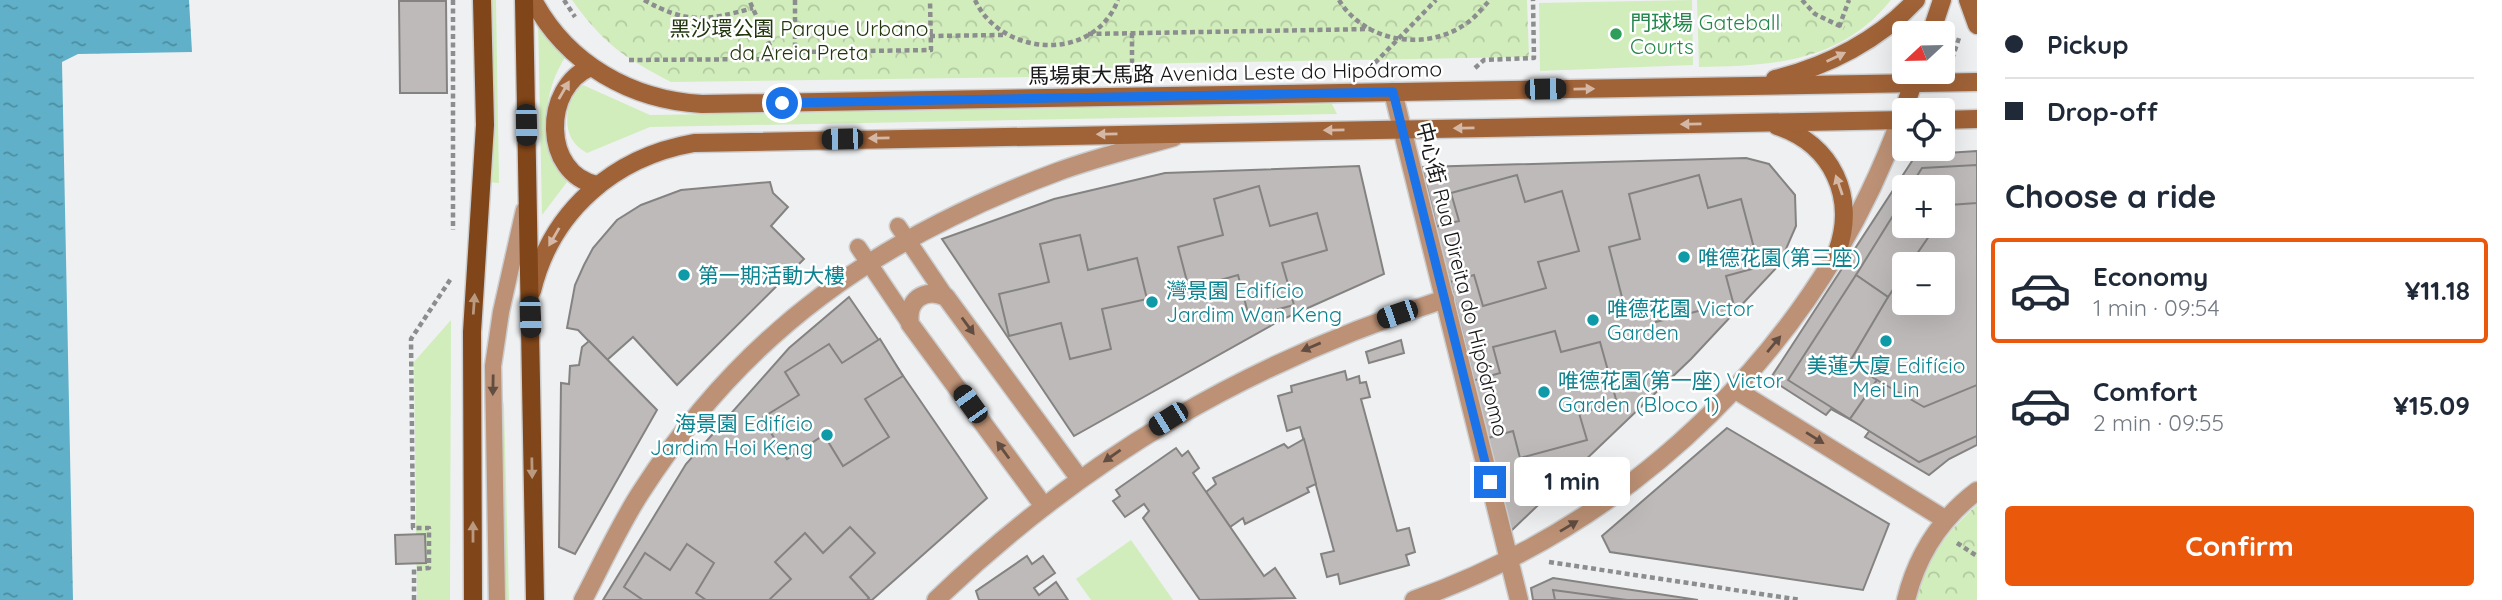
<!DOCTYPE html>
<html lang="en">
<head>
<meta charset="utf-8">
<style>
  :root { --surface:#fff; --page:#f2f2f3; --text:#1f2937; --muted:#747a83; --line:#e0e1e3; --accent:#ea580c }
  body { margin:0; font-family:Quicksand,"Noto Sans SC",sans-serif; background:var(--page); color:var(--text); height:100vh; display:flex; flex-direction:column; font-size:26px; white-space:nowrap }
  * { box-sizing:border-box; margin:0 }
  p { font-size:23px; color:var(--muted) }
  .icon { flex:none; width:38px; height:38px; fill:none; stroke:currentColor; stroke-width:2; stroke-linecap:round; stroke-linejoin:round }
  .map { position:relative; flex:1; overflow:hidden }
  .details { display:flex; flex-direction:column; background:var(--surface); width:525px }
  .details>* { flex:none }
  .banner { display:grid; align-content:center; height:154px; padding:0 28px; background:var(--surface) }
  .needle { width:46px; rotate:248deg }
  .buttons { position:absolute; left:1892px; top:21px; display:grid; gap:14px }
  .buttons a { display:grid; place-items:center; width:63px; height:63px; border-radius:7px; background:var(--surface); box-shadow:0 7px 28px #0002; font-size:35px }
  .end { position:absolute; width:32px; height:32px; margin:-16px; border:9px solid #1a73e8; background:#fff; box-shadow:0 0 0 4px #fff }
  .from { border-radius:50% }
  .bubble { position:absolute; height:49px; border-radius:7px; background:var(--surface); box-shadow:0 7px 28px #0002; font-size:23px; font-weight:800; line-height:49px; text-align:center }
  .car { position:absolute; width:21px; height:42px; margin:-21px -10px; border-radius:9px; box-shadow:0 0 5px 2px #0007; background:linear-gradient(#222 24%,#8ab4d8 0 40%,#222 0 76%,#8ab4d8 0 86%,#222 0) }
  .banner b { display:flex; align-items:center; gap:24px; height:66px; font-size:26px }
  .banner b+b { border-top:2px solid var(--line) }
  .banner i { width:18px; height:18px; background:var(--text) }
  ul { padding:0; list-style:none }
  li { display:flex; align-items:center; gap:21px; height:105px; margin:0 14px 10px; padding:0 14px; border:4px solid transparent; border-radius:7px }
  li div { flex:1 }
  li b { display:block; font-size:26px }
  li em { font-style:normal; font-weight:800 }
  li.current { border-color:var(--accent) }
  li>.icon { width:63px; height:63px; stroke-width:1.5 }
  h2 { padding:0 28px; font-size:32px; line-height:84px }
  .button { display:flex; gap:14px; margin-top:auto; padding:14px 28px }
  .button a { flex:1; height:80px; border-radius:7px; background:var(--accent); color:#fff; font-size:28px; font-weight:800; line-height:80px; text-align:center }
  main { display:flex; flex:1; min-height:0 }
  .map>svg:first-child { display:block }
</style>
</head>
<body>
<main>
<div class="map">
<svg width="1977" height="600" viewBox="0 0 1977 600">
  <defs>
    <pattern id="park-crowns" width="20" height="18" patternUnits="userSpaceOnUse" patternTransform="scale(1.75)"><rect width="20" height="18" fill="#d1edbc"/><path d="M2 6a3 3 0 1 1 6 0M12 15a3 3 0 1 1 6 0" fill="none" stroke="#b3caa1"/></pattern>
    <pattern id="water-ripples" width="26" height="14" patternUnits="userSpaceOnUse" patternTransform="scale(1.75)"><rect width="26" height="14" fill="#5fb0c8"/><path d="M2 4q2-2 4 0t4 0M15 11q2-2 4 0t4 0" fill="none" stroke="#4d8ea1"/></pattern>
  </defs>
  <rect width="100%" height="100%" fill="#eff0f2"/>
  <g fill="#d1edbc">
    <polygon points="483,0 496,0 499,183 486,182"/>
    <polygon points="1692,0 1693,65 1540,71 1539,3"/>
    <path d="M538 18 568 53C540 93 540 142 567 182L542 215Z"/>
    <path d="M583 85 650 115 1332 104 1337 114 650 127 587 153C562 139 565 116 572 92Z"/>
    <polygon points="451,320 450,600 417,600 414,362"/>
    <polygon points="501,395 504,405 509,600 494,600"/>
    <polygon points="1131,540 1173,600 1091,600 1076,579"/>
  </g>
  <g fill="url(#park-crowns)">
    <path d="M572 0H1527L1529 57 1129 64 1109 76 671 82C623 57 604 44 572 0Z"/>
    <path d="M1697 0H1891C1841 62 1773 66 1699 67Z"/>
    <path d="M1977 505V600H1915C1925 561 1947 531 1977 505Z"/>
  </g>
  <polygon fill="url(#water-ripples)" points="0,0 189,0 192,52 78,54 62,62 73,600 0,600"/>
  <g fill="#bdbab9" stroke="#858382" stroke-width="2" fill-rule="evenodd">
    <polygon points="399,1 446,1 447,93 400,93"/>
    <path d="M1977 151V445L1949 459 1929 475 1865 437 1870 430 1831 409 1826 415 1770 379 1916 155ZM1904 187H1942V226H1904ZM1904 264H1942V303H1904Z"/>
    <polygon points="1746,158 1769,164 1795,195 1796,226 1779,265 1691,359 1511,531 1422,167"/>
    <polygon points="1977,165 1977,203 1949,205 1942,215 1942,187 1910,187 1922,168"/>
    <polygon points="1359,166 1384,274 1281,320 1074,436 942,239 1054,199 1165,173"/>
    <polygon points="1517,175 1525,202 1562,191 1579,251 1538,262 1546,288 1483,306 1474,275 1450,282 1435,227 1459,221 1451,193"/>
    <polygon points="1699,175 1708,208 1741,199 1759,267 1726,276 1733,302 1656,322 1650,299 1624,305 1609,247 1640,239 1629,194"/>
    <polygon points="770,182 773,193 788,207 771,226 804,259 677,385 633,337 607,360 578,330 567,328 575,285 584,265 593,248 617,220 641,205 681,190"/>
    <polygon points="1259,186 1270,226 1317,213 1327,250 1282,263 1294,305 1249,317 1238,275 1189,289 1178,247 1223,235 1214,199"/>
    <polygon points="1904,198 1904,226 1936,226 1910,264 1904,264 1904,273 1888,297 1856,275"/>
    <polygon points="1080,235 1088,270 1137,258 1147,299 1102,309 1111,349 1070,359 1061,323 1009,336 999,294 1049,282 1040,244"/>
    <polygon points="1856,275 1888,297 1849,363 1877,380 1850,419 1788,380"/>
    <polygon points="849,297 987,498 872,600 603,600 686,464 789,348"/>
    <polygon points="1555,331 1561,352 1600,342 1617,403 1579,413 1587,440 1520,458 1513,431 1488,438 1472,381 1500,373 1493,347"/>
    <polygon points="880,339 903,376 865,399 889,437 843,466 824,435 787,459 762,418 799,395 785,372 829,344 842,363"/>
    <polygon points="1401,340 1404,353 1369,363 1366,352"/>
    <polygon points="589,341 657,410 575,554 559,547 561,383 569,384 570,366 579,365 582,347"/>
    <polygon points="1345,371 1347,380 1359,376 1360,383 1366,382 1370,397 1361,399 1397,531 1409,528 1415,552 1406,555 1409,565 1340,584 1338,574 1327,577 1321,554 1334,551 1300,427 1287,431 1278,396 1292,392 1291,386"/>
    <polygon points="1877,380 1924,407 1977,385 1977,436 1919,462 1850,419"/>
    <polygon points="1727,428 1889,524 1863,590 1610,552 1602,536"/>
    <polygon points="1304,439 1316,484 1307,488 1309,492 1245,524 1243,518 1230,527 1206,492 1216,484 1213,478 1284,444 1288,448"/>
    <polygon points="1176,448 1182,456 1188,451 1199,468 1193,473 1264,576 1275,568 1295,598 1200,600 1143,518 1149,511 1144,504 1125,517 1113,501 1120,496 1116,490"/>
    <polygon points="850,527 875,553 850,577 869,598 867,600 769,600 791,579 775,562 805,533 823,553"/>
    <polygon points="425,534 426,563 396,564 395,535"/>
    <polygon points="687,544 714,563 696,593 706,600 643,600 624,587 645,553 670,570"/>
    <polygon points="1027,556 1032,564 1043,556 1055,573 1034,588 1039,595 1056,582 1068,600 979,600 976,591"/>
    <polygon points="1553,578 1698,600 1533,600 1531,588"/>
    <polygon points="1553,590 1627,600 1555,600"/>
  </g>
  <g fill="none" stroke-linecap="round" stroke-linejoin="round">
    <defs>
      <g id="lane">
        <polyline points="898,226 946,297"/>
        <polyline points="858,247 910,324"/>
        <polyline points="497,600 493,366 501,312 524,210"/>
      </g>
      <g id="street">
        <polyline points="1393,92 1519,600"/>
        <polyline points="1736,390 1946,520"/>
        <path d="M1043 505 910 324C906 300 925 287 946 297L1079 478"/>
        <path d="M583 600C602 564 619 526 641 492 745 330 879 238 1057 172 1095 158 1136 148 1174 137"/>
        <path d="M936 600C1085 457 1248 362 1445 299"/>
        <path d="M1414 600C1638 520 1818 344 1900 120"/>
        <path d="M1906 600C1917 555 1940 519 1977 491"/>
      </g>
      <g id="secondary">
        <path d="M533 0C567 64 631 100 702 104L1977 82"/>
        <polyline points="1968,0 1977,25"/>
        <polyline points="1931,33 1942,0"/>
        <path d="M591 67C542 87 542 174 597 185"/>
        <path d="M1775 79C1828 66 1879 40 1916 0"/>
        <polyline points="1900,120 1916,75"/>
        <polyline points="1942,120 1977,119"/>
        <path d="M1777 126C1832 144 1857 197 1837 252"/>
        <path d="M532 291C551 211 614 157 694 143L1904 120"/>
      </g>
      <g id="primary">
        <polyline points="524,0 535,600"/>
        <polyline points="473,600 472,332 485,125 482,0"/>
      </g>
    </defs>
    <use href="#lane" stroke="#cccdcf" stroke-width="19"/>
    <use href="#street" stroke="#cccdcf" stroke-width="21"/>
    <use href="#secondary" stroke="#cccdcf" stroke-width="21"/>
    <use href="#primary" stroke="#cccdcf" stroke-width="21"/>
    <g stroke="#8c8d8e" stroke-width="4.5" stroke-dasharray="5 3.5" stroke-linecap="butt">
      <polyline points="453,0 453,230"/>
      <polyline points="564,0 575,17"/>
      <path d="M644 0C687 24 706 21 753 8"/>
      <polyline points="795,0 795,52 931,50 930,0"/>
      <path d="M975 0C1001 57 1094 63 1118 0"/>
      <path d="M1339 0C1365 43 1427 52 1467 23 1476 17 1483 7 1490 0"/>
      <polyline points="1802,0 1815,14 1844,28"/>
      <polyline points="1839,27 1849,0"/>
      <polyline points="1132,33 1132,75"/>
      <polyline points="1088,34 1371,29"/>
      <polyline points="930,36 1003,35"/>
      <polyline points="1952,59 1959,38"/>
      <polyline points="629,60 776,59 749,0"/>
      <polyline points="1475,68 1484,60 1534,58 1533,0"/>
      <polyline points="1369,69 1436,0"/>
      <polyline points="1957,543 1977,556"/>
      <polyline points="1549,562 1801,600"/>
      <polyline points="414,600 414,569 429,568 429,528 413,528 411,339 452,277"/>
    </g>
    <use href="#lane" stroke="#bc9175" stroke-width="16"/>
    <use href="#street" stroke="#bc9175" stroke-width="18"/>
    <use href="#secondary" stroke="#a06237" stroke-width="18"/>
    <use href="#primary" stroke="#804518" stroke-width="18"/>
  </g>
  <defs><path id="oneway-solid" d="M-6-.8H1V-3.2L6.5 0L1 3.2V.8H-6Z" transform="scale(1.75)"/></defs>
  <g fill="#d4b8a5">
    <use href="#oneway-solid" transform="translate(1836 57) rotate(-26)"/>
    <use href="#oneway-solid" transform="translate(1584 89) rotate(-1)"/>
    <use href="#oneway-solid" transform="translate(564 90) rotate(-60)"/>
    <use href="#oneway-solid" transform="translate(1691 124) rotate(179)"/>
    <use href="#oneway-solid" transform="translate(1464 128) rotate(179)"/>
    <use href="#oneway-solid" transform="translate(1334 130) rotate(179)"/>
    <use href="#oneway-solid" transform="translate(1107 134) rotate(179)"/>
    <use href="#oneway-solid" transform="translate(879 138) rotate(179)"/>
    <use href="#oneway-solid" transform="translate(1839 185) rotate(-109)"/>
    <use href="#oneway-solid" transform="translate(554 237) rotate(120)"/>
  </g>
  <g fill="#b99980">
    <use href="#oneway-solid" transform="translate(474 304) rotate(-86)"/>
    <use href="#oneway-solid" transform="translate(532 468) rotate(89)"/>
    <use href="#oneway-solid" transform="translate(473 532) rotate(-90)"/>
  </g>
  <g fill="#614d41">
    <use href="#oneway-solid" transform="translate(968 326) rotate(54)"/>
    <use href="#oneway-solid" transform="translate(1774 344) rotate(-50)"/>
    <use href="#oneway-solid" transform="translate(1311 347) rotate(157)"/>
    <use href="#oneway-solid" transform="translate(493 385) rotate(91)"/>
    <use href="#oneway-solid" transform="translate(1815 438) rotate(32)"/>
    <use href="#oneway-solid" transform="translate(1003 450) rotate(-126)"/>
    <use href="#oneway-solid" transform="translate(1112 456) rotate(145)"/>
    <use href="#oneway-solid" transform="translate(1569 526) rotate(-31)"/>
  </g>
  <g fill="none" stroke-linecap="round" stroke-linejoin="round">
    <polyline stroke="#1a73e8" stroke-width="9" points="782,103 1393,92 1490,482"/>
  </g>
  <circle fill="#2e9e5b" stroke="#fff" stroke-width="2.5" cx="1616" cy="34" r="7"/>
  <g fill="#0f9aa8" stroke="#fff" stroke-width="2.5">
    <circle cx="1684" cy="257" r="7"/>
    <circle cx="684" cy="275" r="7"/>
    <circle cx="1152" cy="302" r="7"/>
    <circle cx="1593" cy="320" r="7"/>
    <circle cx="1886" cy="341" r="7"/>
    <circle cx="1544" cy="392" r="7"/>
    <circle cx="827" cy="435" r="7"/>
  </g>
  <g text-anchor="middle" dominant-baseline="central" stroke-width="5" stroke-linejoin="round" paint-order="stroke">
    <g font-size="21" fill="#27864d" stroke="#fff" text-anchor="start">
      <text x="1630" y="22">門球場 Gateball<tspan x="1630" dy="24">Courts</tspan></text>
    </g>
    <g font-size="21" fill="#21360d" stroke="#fff">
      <text x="799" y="28">黑沙環公園 Parque Urbano<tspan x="799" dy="24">da Areia Preta</tspan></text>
    </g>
    <g font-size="21" fill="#161617" stroke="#fff">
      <text transform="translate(1235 72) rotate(-1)">馬場東大馬路 Avenida Leste do Hipódromo</text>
      <text transform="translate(1463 279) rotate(76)">中心街 Rua Direita do Hipódromo</text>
    </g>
    <g font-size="21" fill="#0d838f" stroke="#fff" text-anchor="start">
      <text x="1698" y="257">唯德花園(第三座)</text>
      <text x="698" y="275">第一期活動大樓</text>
      <text x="1166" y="290">灣景園 Edifício<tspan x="1166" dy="24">Jardim Wan Keng</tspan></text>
      <text x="1607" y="308">唯德花園 Victor<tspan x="1607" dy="24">Garden</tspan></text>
      <text x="1886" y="365" text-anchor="middle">美蓮大廈 Edifício<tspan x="1886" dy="24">Mei Lin</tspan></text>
      <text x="1558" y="380">唯德花園(第一座) Victor<tspan x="1558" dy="24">Garden (Bloco 1)</tspan></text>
      <text x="813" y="423" text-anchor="end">海景園 Edifício<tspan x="813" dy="24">Jardim Hoi Keng</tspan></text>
    </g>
  </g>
</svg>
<div class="buttons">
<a><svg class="needle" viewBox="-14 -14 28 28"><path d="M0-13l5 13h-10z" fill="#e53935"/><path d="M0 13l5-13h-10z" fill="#747a83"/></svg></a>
<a><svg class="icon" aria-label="locate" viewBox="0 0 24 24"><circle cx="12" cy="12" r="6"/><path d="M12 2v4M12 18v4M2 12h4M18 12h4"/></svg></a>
<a>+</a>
<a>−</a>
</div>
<i class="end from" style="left:782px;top:103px"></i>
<i class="end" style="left:1490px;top:482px"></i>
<div class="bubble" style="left:1514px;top:457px;width:116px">1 min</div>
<i class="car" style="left:1545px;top:89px;rotate:89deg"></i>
<i class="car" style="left:526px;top:125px;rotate:179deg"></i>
<i class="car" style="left:842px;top:139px;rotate:269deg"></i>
<i class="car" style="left:1397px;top:314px;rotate:251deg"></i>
<i class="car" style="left:530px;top:317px;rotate:178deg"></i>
<i class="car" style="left:970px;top:404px;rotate:324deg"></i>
<i class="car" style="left:1168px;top:419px;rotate:238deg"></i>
</div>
<section class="details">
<div class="banner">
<b><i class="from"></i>Pickup</b>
<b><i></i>Drop-off</b>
</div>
<h2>Choose a ride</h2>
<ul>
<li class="current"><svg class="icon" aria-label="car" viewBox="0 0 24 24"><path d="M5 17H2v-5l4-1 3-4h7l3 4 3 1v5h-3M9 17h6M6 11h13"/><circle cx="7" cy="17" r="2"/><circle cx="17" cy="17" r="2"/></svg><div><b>Economy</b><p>1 min · 09:54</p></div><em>¥11.18</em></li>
<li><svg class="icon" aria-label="car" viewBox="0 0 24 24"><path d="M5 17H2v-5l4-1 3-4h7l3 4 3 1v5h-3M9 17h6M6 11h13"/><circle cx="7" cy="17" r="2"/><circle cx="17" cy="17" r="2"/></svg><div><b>Comfort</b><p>2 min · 09:55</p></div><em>¥15.09</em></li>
</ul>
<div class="button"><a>Confirm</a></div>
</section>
</main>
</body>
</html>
